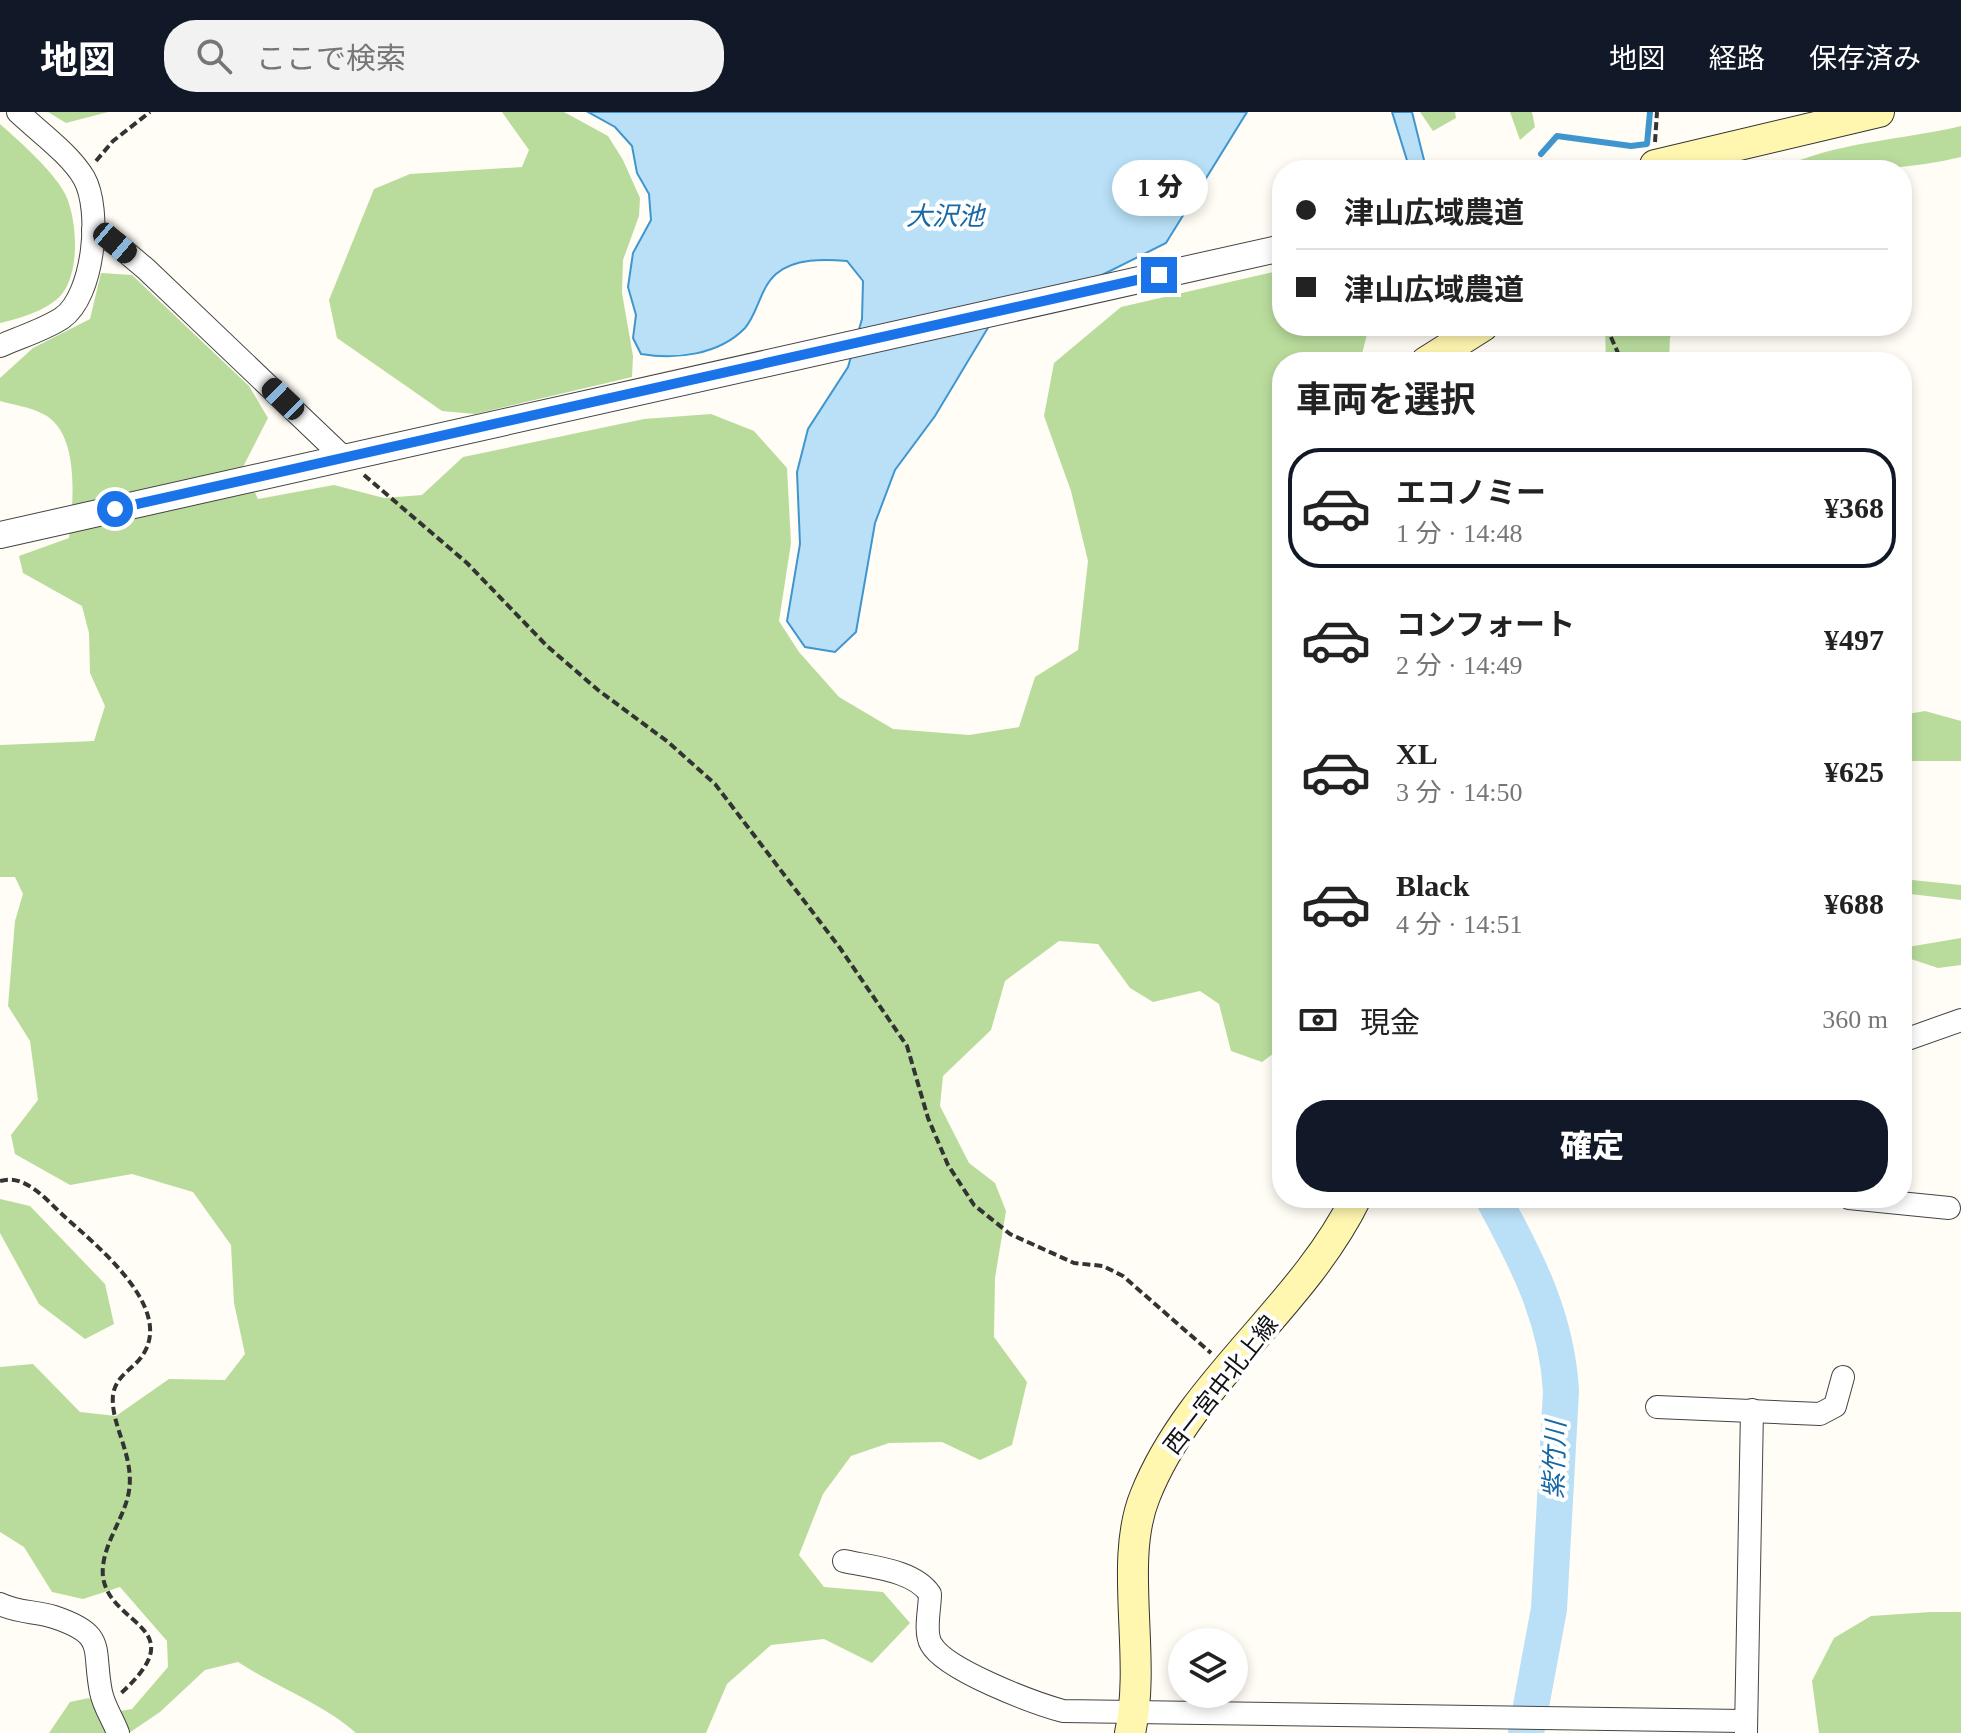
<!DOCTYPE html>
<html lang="ja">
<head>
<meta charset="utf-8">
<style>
  :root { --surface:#fff; --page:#f2f2f2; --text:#222; --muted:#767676; --line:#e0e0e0; --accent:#111827 }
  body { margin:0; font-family:"Times New Roman","Noto Sans JP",serif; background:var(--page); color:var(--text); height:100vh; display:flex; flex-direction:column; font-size:30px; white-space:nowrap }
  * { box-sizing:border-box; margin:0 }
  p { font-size:26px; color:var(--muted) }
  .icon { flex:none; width:44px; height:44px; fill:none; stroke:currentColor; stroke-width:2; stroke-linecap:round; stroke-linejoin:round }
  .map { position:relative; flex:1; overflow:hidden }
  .panel { position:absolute; left:1272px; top:240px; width:640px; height:856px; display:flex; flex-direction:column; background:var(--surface); border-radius:32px; box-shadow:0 4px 12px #0003 }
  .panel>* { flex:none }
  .hud { position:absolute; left:1272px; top:48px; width:640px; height:176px; border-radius:32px; box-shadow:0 4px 12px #0003; display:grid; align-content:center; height:176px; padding:0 24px; background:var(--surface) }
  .tools { position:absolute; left:1168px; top:1516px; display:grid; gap:16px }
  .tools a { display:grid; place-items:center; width:80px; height:80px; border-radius:50%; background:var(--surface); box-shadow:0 4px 12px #0003; font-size:40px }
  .end { position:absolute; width:36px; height:36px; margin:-18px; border:10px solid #1a73e8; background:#fff; box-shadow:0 0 0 4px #fff }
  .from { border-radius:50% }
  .bubble { position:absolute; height:56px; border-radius:28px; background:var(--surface); box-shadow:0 4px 12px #0003; font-size:26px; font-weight:800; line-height:56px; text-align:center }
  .car { position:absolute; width:24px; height:48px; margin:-24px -12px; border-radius:10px; box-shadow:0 0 6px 2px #0007; background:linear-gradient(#222 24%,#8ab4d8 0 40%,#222 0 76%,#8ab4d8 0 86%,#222 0) }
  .hud b { display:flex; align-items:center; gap:28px; height:76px; font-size:30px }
  .hud b+b { border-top:2px solid var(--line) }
  .hud i { width:20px; height:20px; background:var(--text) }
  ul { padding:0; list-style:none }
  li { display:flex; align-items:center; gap:24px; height:120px; margin:0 16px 12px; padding:0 8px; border:4px solid transparent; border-radius:32px }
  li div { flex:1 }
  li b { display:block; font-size:30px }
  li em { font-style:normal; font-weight:800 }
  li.on { border-color:var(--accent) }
  li>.icon { width:72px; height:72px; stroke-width:1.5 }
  h2 { padding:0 24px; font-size:36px; line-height:96px }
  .pay { display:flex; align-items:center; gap:20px; height:88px; padding:0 24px; font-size:30px }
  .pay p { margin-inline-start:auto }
  .action { display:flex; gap:16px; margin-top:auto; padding:16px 24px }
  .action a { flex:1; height:92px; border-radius:32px; background:var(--accent); color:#fff; font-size:32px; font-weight:800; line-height:92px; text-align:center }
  header { display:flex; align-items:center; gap:48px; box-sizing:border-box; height:112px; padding:0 40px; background:var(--accent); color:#fff }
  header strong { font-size:38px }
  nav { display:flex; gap:44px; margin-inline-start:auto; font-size:28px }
  .search { width:560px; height:72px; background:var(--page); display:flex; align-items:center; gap:20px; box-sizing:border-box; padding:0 28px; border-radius:32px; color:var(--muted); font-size:30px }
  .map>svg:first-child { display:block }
</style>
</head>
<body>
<header>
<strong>地図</strong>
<div class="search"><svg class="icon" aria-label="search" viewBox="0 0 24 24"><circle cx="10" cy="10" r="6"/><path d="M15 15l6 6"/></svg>ここで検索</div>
<nav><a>地図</a><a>経路</a><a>保存済み</a></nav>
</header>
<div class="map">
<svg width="1961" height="1621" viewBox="0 0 1961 1621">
  <rect width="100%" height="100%" fill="#fffdf5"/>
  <g fill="#b9dc9c">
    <polygon points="48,0 108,0 66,11"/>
    <polygon points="502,0 564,0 608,24 623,48 640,86 639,104 623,148 622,181 633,244 632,265 475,302 442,299 337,226 329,188 374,77 410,62 522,55 529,38"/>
    <polygon points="1420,0 1455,0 1456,6 1433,19"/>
    <polygon points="1510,0 1532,0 1535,15 1520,28"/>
    <path d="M0 12C19 29 58 63 67 86 77 111 80 159 62 182 49 198 18 207 0 211Z"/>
    <path d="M1961 14V45C1900 60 1840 58 1777 58 1836 29 1899 29 1961 14Z"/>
    <path d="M1282 158V214H1369L1360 250H1282V935L1262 950 1231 939 1219 892 1200 879 1153 890 1130 876 1098 832 1059 829 1005 869 991 918 943 964 940 994 969 1051 995 1071 1006 1099 995 1166 994 1225 1027 1270 1012 1333 980 1348 942 1330 889 1331 851 1344 823 1382 799 1443 824 1475 883 1480 910 1511 872 1551 824 1527 771 1533 727 1572 706 1621H356C322 1591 276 1575 238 1550L205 1558 160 1600 129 1621H49L70 1590 89 1586 104 1602 132 1597 168 1555 167 1529 120 1475 83 1487 52 1480 24 1435 0 1420V1255L33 1252 80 1300 116 1304 169 1267 225 1268 245 1242 234 1191 231 1133 193 1080 132 1062 70 1073 15 1042 11 1023 38 988 30 929 8 894 15 809 23 782 15 765H0V633L94 629 105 594 90 561 89 521 82 494 23 461 19 444 69 426C73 393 81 320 43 302 30 295 14 293 0 289V266L33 236 90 207 101 161 132 163 249 274 268 306 243 355 258 387 334 373 384 386 422 383 463 345 644 307 711 302 754 319 787 356 791 431 779 509 799 540 839 585 893 617 969 623 1019 615 1035 565 1078 538 1088 449 1071 379 1044 304 1054 251 1121 195Z"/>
    <polygon points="1605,214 1681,214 1670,225 1669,250 1606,250"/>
    <polygon points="1925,599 1961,609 1961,649 1902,649 1902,603"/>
    <polygon points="1902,767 1961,773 1961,788 1902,781"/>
    <polygon points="1961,826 1961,853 1938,856 1902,844 1902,836"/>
    <polygon points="0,1087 30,1094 105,1172 114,1212 85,1227 39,1192 0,1121"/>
    <polygon points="1931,1500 1961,1500 1961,1621 1819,1621 1812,1569 1834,1526 1871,1504"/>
  </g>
  <g fill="#b9e0f7" stroke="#3f96cf" stroke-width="2">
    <path d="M588 0H1247L1166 131 1096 166 1004 189 935 304 895 358 875 411 856 520 835 540 805 535 787 509 800 432 797 360 808 317 848 255 862 207 863 169 847 149C825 147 794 146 776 162 760 176 758 201 745 216 719 243 675 248 641 242L633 226 636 203 628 175 633 141 651 108 649 82 637 61 632 34 615 15Z"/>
    <polygon points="1392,0 1412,0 1426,56 1432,58 1410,58"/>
  </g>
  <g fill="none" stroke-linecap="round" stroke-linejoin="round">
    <polyline stroke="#3f96cf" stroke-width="6" points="1541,42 1557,24 1631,34 1647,32 1650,0"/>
    <path stroke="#b9e0f7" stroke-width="36" d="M1493 1086C1527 1149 1557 1206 1561 1279L1549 1497 1526 1621"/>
    <defs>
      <g id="minor">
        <polyline points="93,118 115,131 146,157 344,346"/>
        <path d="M0 234C20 225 44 218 62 206 94 184 102 98 84 66 70 42 39 20 18 0"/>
        <polyline points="1902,929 1961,908"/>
        <polyline points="1849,1086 1949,1096"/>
        <polyline points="1657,1295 1820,1302 1835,1294 1843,1265"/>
        <path d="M844 1449C871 1455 914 1458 930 1482 930 1496 924 1520 931 1532 945 1558 1034 1591 1063 1599L1743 1609"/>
        <path d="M0 1492C18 1501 36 1499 54 1505 108 1523 92 1536 101 1580 104 1595 113 1607 118 1621"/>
        <polyline points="1746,1620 1752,1298"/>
      </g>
      <polyline id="tertiary" points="0,423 1282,136"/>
      <g id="secondary">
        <polyline points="1655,53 1879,0"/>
        <polyline points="1426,250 1483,214"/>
        <path d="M1130 1621C1147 1545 1118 1450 1145 1384 1190 1270 1302 1196 1356 1086"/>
      </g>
    </defs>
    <use href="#minor" stroke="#444" stroke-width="24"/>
    <use href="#tertiary" stroke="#444" stroke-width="28"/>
    <use href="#secondary" stroke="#333" stroke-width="32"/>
    <g stroke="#333" stroke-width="4" stroke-dasharray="8 4" stroke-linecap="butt">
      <polyline points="1655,30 1657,0"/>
      <polyline points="96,49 113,29 150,0"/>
      <polyline points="1606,214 1622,250"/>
      <polyline points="364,363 467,451 547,534 598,578 668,630 715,672 840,836 907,934 928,1006 948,1053 974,1093 1010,1122 1074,1151 1103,1154 1123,1164 1211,1241"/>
      <path d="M0 1069C26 1061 48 1090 65 1105 97 1134 172 1194 144 1241 135 1257 116 1262 113 1283 110 1314 137 1346 128 1384 122 1410 100 1437 103 1465 110 1515 196 1514 120 1582"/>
    </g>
    <use href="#minor" stroke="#fff" stroke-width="22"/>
    <use href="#tertiary" stroke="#fff" stroke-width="26"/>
    <use href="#secondary" stroke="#fff6b0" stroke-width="30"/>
  </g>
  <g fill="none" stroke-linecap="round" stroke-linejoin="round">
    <polyline stroke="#1a73e8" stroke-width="10" points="115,397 1159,163"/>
  </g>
  <g text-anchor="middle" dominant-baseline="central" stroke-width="8" stroke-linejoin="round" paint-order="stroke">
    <g font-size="24" fill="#111" stroke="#fff">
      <text transform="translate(1221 1273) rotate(-52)">西一宮中北上線</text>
    </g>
    <g font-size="26" font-style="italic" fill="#1768a6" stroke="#fff">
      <text x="945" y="104">大沢池</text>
      <text transform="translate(1555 1348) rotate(-88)">紫竹川</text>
    </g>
  </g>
</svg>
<div class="tools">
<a><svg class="icon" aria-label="layers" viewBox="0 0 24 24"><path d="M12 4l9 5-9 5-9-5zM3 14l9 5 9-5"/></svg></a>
</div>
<i class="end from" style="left:115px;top:397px"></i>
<i class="end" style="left:1159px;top:163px"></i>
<div class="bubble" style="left:1112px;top:48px;width:96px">1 分</div>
<i class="car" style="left:115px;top:131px;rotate:130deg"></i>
<i class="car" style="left:283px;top:287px;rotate:314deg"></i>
<div class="hud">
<b><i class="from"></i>津山広域農道</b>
<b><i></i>津山広域農道</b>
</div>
<section class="panel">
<h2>車両を選択</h2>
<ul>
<li class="on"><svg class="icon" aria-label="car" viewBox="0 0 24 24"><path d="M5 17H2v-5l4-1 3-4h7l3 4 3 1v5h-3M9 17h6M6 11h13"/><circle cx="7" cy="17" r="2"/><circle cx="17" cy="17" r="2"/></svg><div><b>エコノミー</b><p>1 分 · 14:48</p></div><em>¥368</em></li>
<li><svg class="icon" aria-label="car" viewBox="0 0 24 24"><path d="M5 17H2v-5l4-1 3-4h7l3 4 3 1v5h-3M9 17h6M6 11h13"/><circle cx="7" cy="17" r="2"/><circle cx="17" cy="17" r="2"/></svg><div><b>コンフォート</b><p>2 分 · 14:49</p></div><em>¥497</em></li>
<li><svg class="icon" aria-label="car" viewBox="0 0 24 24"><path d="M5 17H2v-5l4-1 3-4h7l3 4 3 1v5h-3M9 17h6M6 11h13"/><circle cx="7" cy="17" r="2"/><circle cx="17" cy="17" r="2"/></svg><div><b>XL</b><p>3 分 · 14:50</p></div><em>¥625</em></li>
<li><svg class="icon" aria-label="car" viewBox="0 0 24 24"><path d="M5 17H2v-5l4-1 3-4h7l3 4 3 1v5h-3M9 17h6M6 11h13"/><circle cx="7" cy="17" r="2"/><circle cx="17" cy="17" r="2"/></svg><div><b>Black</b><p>4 分 · 14:51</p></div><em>¥688</em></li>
</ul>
<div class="pay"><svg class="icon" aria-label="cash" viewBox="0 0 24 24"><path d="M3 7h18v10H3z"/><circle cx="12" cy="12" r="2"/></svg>現金<p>360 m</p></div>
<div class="action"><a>確定</a></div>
</section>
</div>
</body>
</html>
